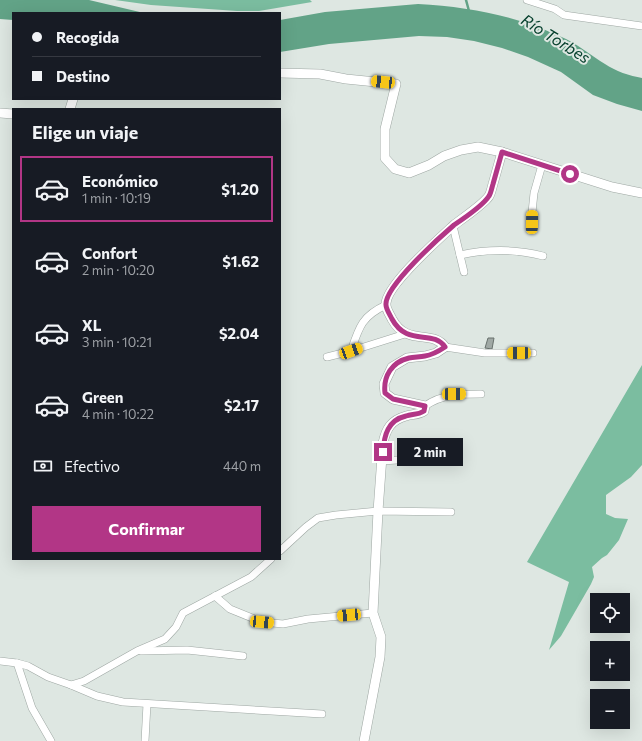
<!DOCTYPE html>
<html lang="es">
<head>
<meta charset="utf-8">
<style>
  :root { --surface:#171b24; --page:#20242c; --text:#f1f3f6; --muted:#9ea1a6; --line:#363941; --accent:#b23686 }
  body { margin:0; font-family:Commissioner,sans-serif; background:var(--page); color:var(--text); height:100vh; display:flex; flex-direction:column; font-size:15px; white-space:nowrap }
  * { box-sizing:border-box; margin:0 }
  p { font-size:13px; color:var(--muted) }
  .icon { flex:none; width:22px; height:22px; fill:none; stroke:currentColor; stroke-width:2; stroke-linecap:round; stroke-linejoin:round }
  .map { position:relative; flex:1; overflow:hidden }
  .sheet { position:absolute; left:12px; top:108px; width:269px; height:452px; display:flex; flex-direction:column; background:var(--surface); border-radius:0px; box-shadow:0 4px 16px #0002 }
  .sheet>* { flex:none }
  .banner { position:absolute; left:12px; top:12px; width:269px; height:88px; border-radius:0px; box-shadow:0 4px 16px #0002; display:grid; align-content:center; height:88px; padding:0 20px; background:var(--surface) }
  .tools { position:absolute; left:590px; top:593px; display:grid; gap:8px }
  .tools a { display:grid; place-items:center; width:40px; height:40px; border-radius:0px; background:var(--surface); box-shadow:0 4px 16px #0002; font-size:20px }
  .end { position:absolute; width:18px; height:18px; margin:-9px; border:5px solid #b23686; background:#fff; box-shadow:0 0 0 2px #fff }
  .from { border-radius:50% }
  .bubble { position:absolute; height:28px; border-radius:0px; background:var(--surface); box-shadow:0 4px 16px #0002; font-size:13px; font-weight:700; line-height:28px; text-align:center }
  .car { position:absolute; width:12px; height:24px; margin:-12px -6px; border-radius:5px; box-shadow:0 0 3px 1px #0007; background:linear-gradient(#f5c518 24%,#345 0 40%,#f5c518 0 76%,#345 0 86%,#f5c518 0) }
  .banner b { display:flex; align-items:center; gap:14px; height:38px; font-size:15px }
  .banner b+b { border-top:1px solid var(--line) }
  .banner i { width:10px; height:10px; background:var(--text) }
  ul { padding:0; list-style:none }
  li { display:flex; align-items:center; gap:12px; height:66px; margin:0 8px 6px; padding:0 12px; border:2px solid transparent; border-radius:0px }
  li div { flex:1 }
  li b { display:block; font-size:15px }
  li em { font-style:normal; font-weight:700 }
  li.on { border-color:var(--accent) }
  li>.icon { width:36px; height:36px; stroke-width:1.5 }
  h2 { padding:0 20px; font-size:18px; line-height:48px }
  .pay { display:flex; align-items:center; gap:10px; height:44px; padding:0 20px; font-size:15px }
  .pay p { margin-inline-start:auto }
  .button { display:flex; gap:8px; margin-top:auto; padding:8px 20px }
  .button a { flex:1; height:46px; border-radius:0px; background:var(--accent); color:#fff; font-size:16px; font-weight:700; line-height:46px; text-align:center }
  .map>svg:first-child { display:block }
</style>
</head>
<body>
<div class="map">
<svg width="642" height="741" viewBox="0 0 642 741">
  <rect width="100%" height="100%" fill="#dee7e2"/>
  <g fill="#7bbda0">
    <polygon points="115,0 310,0 312,2 259,11 237,11 151,5"/>
    <polygon points="642,365 642,465 631,477 606,495 606,514 615,518 628,519 619,540 607,555 602,558 592,567 594,577 591,584 561,636 549,650 569,582 527,562"/>
  </g>
  <g fill="#62a387">
    <polygon points="0,0 89,0 144,13 13,13 13,20 0,19"/>
    <path d="M418 4C471 7 518 16 566 39 580 46 592 56 605 64 615 71 630 76 642 78V111L617 104 593 95 561 72 528 57 502 48 474 41 447 37 419 36 329 44 280 52V20L325 12Z"/>
  </g>
  <g fill="none" stroke-linecap="round" stroke-linejoin="round">
    <polyline stroke="#62a387" stroke-width="2.5" points="466,0 469,11"/>
  </g>
  <polygon fill="#a0a9a5" stroke="#68716d" points="488,338 494,338 492,349 485,348"/>
  <g fill="none" stroke-linecap="round" stroke-linejoin="round">
    <defs>
      <g id="minor">
        <polyline points="527,0 555,9 564,15 642,26"/>
        <polyline points="531,222 534,193 542,165"/>
        <polyline points="453,226 464,272"/>
        <path d="M460 255C488 249 516 249 543 256"/>
        <polyline points="445,347 485,353 533,353"/>
        <path d="M351 351C359 327 362 316 386 305"/>
        <polyline points="327,357 351,351 405,334"/>
        <path d="M425 406C442 394 461 394 481 394"/>
        <polyline points="382,461 427,458 455,459"/>
        <polyline points="280,551 306,527 318,518 336,515 378,511 451,512"/>
        <polyline points="215,596 230,609 262,622 283,624 308,619 373,613"/>
        <polyline points="141,651 187,650 243,656"/>
        <polyline points="0,661 17,663 32,708 51,741"/>
        <polyline points="17,663 28,666 48,677 71,685 84,681 137,651 165,639 176,627 183,613 251,577 271,559"/>
        <polyline points="71,685 97,696 123,702 322,714"/>
        <polyline points="145,741 147,704"/>
      </g>
      <g id="tertiary">
        <polyline points="280,73 320,74 346,79 396,84 385,129 385,158 395,169 409,173 429,165 444,156 461,150 478,147 502,152 612,187 642,193"/>
        <polyline points="70,109 73,99"/>
        <polyline points="0,113 13,114"/>
        <path d="M364 741 380 657 381 637 373 613 378 511 383 443C386 429 391 420 406 416 412 414 418 415 424 411L425 406 393 399 385 393 384 384 392 367 407 358 425 356 436 353 445 347C433 329 407 347 392 319 390 315 386 309 386 305 384 287 441 237 454 225 463 218 484 204 489 196 491 193 492 187 493 184 496 173 499 163 502 152"/>
      </g>
    </defs>
    <use href="#minor" stroke="#9ea7a3" stroke-width="8"/>
    <use href="#tertiary" stroke="#9ea7a3" stroke-width="10"/>
    <use href="#minor" stroke="#fff" stroke-width="7"/>
    <use href="#tertiary" stroke="#fff" stroke-width="9"/>
  </g>
  <g fill="none" stroke-linecap="round" stroke-linejoin="round">
    <path stroke="#b23686" stroke-width="5" d="M383 452C384 435 388 420 406 416 412 414 418 415 424 411L425 406 393 399 385 393C383 376 392 362 409 358 414 357 420 357 425 356 432 355 439 351 445 347 433 329 407 347 392 319 390 315 386 309 386 305 384 287 440 237 454 225 463 219 484 204 489 196 491 193 492 187 493 184 496 173 499 163 502 152L570 174"/>
  </g>
  <g text-anchor="middle" dominant-baseline="central" stroke-width="4" stroke-linejoin="round" paint-order="stroke">
    <g font-size="16" font-style="italic" fill="#06402d" stroke="#dee7e2">
      <text transform="translate(556 38) rotate(32)">Río Torbes</text>
    </g>
  </g>
</svg>
<div class="tools">
<a><svg class="icon" aria-label="locate" viewBox="0 0 24 24"><circle cx="12" cy="12" r="6"/><path d="M12 2v4M12 18v4M2 12h4M18 12h4"/></svg></a>
<a>+</a>
<a>−</a>
</div>
<i class="end from" style="left:570px;top:174px"></i>
<i class="end" style="left:383px;top:452px"></i>
<div class="bubble" style="left:397px;top:438px;width:66px">2 min</div>
<i class="car" style="left:383px;top:82px;rotate:276deg"></i>
<i class="car" style="left:532px;top:222px;rotate:1deg"></i>
<i class="car" style="left:351px;top:351px;rotate:70deg"></i>
<i class="car" style="left:519px;top:353px;rotate:270deg"></i>
<i class="car" style="left:454px;top:394px;rotate:89deg"></i>
<i class="car" style="left:349px;top:615px;rotate:265deg"></i>
<i class="car" style="left:262px;top:622px;rotate:95deg"></i>
<div class="banner">
<b><i class="from"></i>Recogida</b>
<b><i></i>Destino</b>
</div>
<section class="sheet">
<h2>Elige un viaje</h2>
<ul>
<li class="on"><svg class="icon" aria-label="car" viewBox="0 0 24 24"><path d="M5 17H2v-5l4-1 3-4h7l3 4 3 1v5h-3M9 17h6M6 11h13"/><circle cx="7" cy="17" r="2"/><circle cx="17" cy="17" r="2"/></svg><div><b>Económico</b><p>1 min · 10:19</p></div><em>$1.20</em></li>
<li><svg class="icon" aria-label="car" viewBox="0 0 24 24"><path d="M5 17H2v-5l4-1 3-4h7l3 4 3 1v5h-3M9 17h6M6 11h13"/><circle cx="7" cy="17" r="2"/><circle cx="17" cy="17" r="2"/></svg><div><b>Confort</b><p>2 min · 10:20</p></div><em>$1.62</em></li>
<li><svg class="icon" aria-label="car" viewBox="0 0 24 24"><path d="M5 17H2v-5l4-1 3-4h7l3 4 3 1v5h-3M9 17h6M6 11h13"/><circle cx="7" cy="17" r="2"/><circle cx="17" cy="17" r="2"/></svg><div><b>XL</b><p>3 min · 10:21</p></div><em>$2.04</em></li>
<li><svg class="icon" aria-label="car" viewBox="0 0 24 24"><path d="M5 17H2v-5l4-1 3-4h7l3 4 3 1v5h-3M9 17h6M6 11h13"/><circle cx="7" cy="17" r="2"/><circle cx="17" cy="17" r="2"/></svg><div><b>Green</b><p>4 min · 10:22</p></div><em>$2.17</em></li>
</ul>
<div class="pay"><svg class="icon" aria-label="cash" viewBox="0 0 24 24"><path d="M3 7h18v10H3z"/><circle cx="12" cy="12" r="2"/></svg>Efectivo<p>440 m</p></div>
<div class="button"><a>Confirmar</a></div>
</section>
</div>
</body>
</html>
